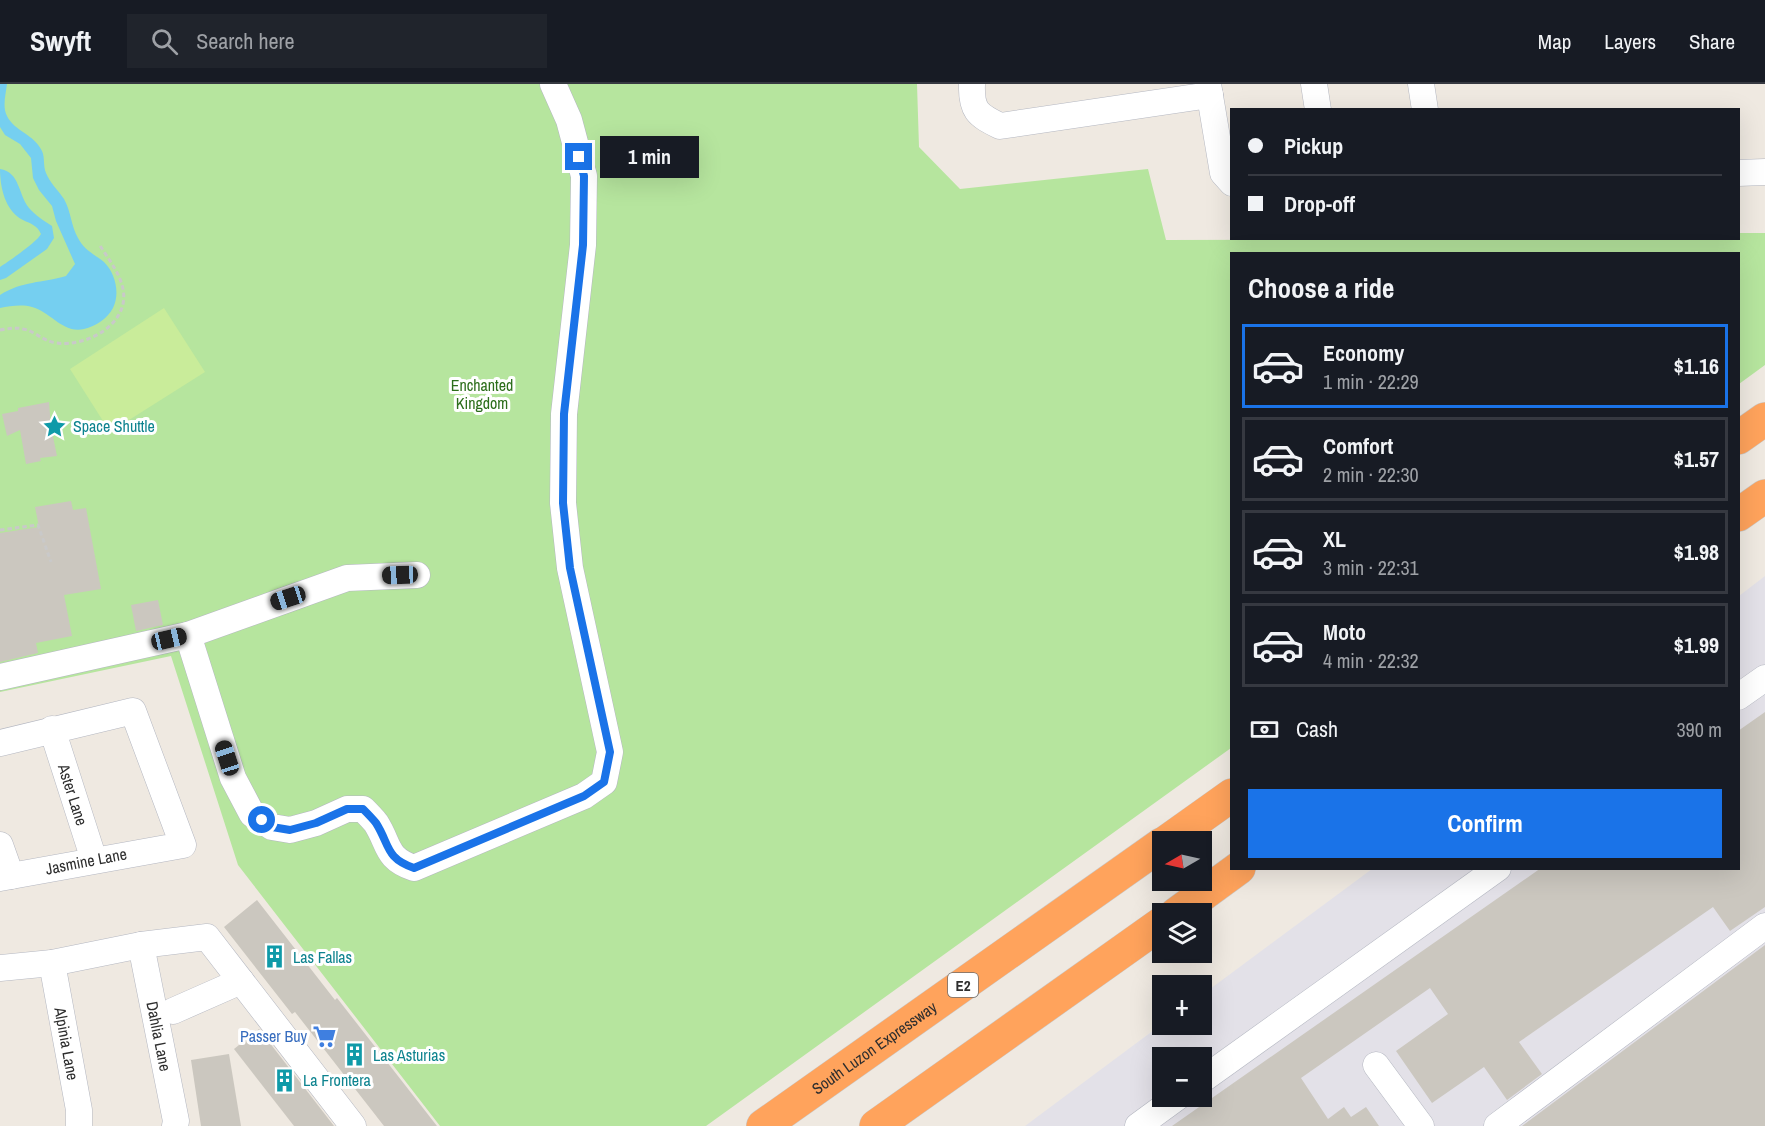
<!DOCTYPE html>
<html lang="en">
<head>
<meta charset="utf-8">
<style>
  :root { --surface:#171b24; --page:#20242c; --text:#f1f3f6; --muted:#9ea1a6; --line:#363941; --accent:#1a73e8 }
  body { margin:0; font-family:"Archivo Narrow",sans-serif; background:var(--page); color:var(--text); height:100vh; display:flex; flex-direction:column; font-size:22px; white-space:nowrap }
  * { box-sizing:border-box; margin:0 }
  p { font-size:20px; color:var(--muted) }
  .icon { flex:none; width:33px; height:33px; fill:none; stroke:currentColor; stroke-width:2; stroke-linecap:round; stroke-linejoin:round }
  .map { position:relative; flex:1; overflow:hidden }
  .details { position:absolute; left:1230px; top:168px; width:510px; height:618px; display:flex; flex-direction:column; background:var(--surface); border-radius:0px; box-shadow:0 6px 24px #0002 }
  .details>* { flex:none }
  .guide { position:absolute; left:1230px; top:24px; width:510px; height:132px; border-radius:0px; box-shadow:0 6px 24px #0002; display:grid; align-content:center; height:132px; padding:0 18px; background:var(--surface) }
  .needle { width:39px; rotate:261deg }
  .fabs { position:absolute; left:1152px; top:747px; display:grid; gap:12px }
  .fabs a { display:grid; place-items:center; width:60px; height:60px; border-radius:0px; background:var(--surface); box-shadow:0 6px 24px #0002; font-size:30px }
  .end { position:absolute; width:27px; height:27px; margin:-14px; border:8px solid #1a73e8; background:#fff; box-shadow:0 0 0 3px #fff }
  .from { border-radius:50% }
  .bubble { position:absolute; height:42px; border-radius:0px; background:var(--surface); box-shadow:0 6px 24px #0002; font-size:20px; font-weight:700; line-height:42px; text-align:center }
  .car { position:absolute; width:18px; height:36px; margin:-18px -9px; border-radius:8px; box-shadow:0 0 4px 2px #0007; background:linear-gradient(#222 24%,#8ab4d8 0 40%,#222 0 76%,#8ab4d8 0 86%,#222 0) }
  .guide b { display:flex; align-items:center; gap:21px; height:57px; font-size:22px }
  .guide b+b { border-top:2px solid var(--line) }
  .guide i { width:15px; height:15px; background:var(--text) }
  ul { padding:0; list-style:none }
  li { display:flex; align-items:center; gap:18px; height:84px; margin:0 12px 9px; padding:0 6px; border:3px solid var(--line); border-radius:0px }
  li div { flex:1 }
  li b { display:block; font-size:22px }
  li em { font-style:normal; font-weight:700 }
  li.selected { border-color:var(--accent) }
  li>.icon { width:54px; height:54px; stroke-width:1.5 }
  h2 { padding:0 18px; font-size:27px; line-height:72px }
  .pay { display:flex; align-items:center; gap:15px; height:66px; padding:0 18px; font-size:22px }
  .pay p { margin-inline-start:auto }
  .cta { display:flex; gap:12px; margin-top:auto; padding:12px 18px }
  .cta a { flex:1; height:69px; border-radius:0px; background:var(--accent); color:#fff; font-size:24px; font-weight:700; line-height:69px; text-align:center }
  header { display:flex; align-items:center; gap:36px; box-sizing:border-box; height:84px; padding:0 30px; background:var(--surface); border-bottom:2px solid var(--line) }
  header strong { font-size:28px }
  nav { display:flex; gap:33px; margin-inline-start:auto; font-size:21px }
  .search { width:420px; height:54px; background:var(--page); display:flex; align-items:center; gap:15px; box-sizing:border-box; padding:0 21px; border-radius:0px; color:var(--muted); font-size:22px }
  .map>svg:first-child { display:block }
</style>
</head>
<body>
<header>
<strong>Swyft</strong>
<div class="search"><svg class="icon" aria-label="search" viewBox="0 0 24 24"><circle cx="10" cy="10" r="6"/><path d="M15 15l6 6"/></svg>Search here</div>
<nav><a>Map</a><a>Layers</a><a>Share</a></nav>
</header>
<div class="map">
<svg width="1765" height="1042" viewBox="0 0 1765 1042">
  <rect width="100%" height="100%" fill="#efe9e1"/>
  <path fill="#e3e1e8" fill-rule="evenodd" d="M1765 492V1042H1025L1162 940H1202V911L1372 785 1738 784 1739 512ZM1162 974H1202V1012H1162Z"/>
  <polygon fill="#b6e59e" points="0,0 917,0 919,63 960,105 1148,85 1166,156 1738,154 1739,149 1765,149 1765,281 1739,300 1738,170 1232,170 1231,664 706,1042 440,1042 238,781 171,572 0,608"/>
  <polygon fill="#c9ec9a" points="164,224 205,288 110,348 70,285"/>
  <g fill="#75cff0">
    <path d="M0 0H7C6 9 2 23 7 32 14 47 34 50 42 67 45 73 43 82 46 89 50 99 58 106 64 115 71 127 71 142 78 154 84 166 94 170 104 178 116 190 120 210 113 224 107 235 96 242 84 245 63 250 51 228 32 223 22 220 10 222 0 224V211C22 197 42 199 66 192L75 180 56 137 52 122 39 106 33 94 31 74 20 60 5 51 0 43Z"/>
    <path d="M0 85C20 88 18 110 29 124 35 131 44 137 52 142L54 154 47 165 6 194 0 196V183C8 178 38 157 41 150 37 141 31 140 23 136 5 127 0 103 0 85Z"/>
  </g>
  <g fill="#cbc7bf">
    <polygon points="49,318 51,343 57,372 40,374 41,377 26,380 20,346 7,352 2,330 18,327 18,324"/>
    <polygon points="71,417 73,426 86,424 101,505 64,511 72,552 36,559 38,569 0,578 0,449 39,443 35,423"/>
    <polygon points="158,516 163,541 136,547 131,521"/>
    <polygon points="1765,628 1765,823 1730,847 1713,823 1519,958 1542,990 1507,1016 1484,983 1432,1019 1396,967 1448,930 1430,904 1301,994 1328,1035 1344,1023 1351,1033 1366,1023 1379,1042 1172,1042 1541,784 1738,784 1738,647"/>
    <polygon points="257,816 335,916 337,914 437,1042 384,1042 295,928 292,930 224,843"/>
    <polygon points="1765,861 1765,1042 1522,1042"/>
    <polygon points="259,945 334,1042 294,1042 234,965"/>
    <polygon points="229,970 241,1042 201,1042 191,976"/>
  </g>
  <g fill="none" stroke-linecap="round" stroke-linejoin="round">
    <defs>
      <g id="minor">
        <path d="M972 0C971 26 977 31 1000 42L1210 11"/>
        <polyline points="1208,0 1223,89 1232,99"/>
        <polyline points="1314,0 1318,26"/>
        <polyline points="1421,0 1425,26"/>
        <polyline points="1738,89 1765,88"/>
        <path d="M188 551 233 694 252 730 272 743 290 746 316 739 347 725H363C367 729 372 734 376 739 390 761 385 774 414 784L584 712 604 698 610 668 570 484 563 419 564 330 583 161 584 92 569 36 553 0"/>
        <polyline points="0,593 188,551 347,494 417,491"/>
        <polyline points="1738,613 1765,594"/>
        <path id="s1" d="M52 645 94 776"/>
        <polyline points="0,659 133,627 183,761 0,794"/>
        <polyline points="0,761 11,792"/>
        <path id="s2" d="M141 861 176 1037 175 1042"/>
        <path id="s3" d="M52 879 79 1026V1042"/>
        <polyline points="0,884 52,879 141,861 207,853 353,1042"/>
        <polyline points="173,927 241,897"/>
        <polyline points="1376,981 1421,1042"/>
        <polyline points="1202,996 1498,784"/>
        <polyline points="1138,1042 1179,1012"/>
        <polyline points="1497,1042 1765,842"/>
      </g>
      <g id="highway">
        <polyline points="1738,354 1765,335"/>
        <polyline points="1738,431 1765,412"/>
        <polyline points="1166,758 1232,711"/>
        <polyline points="1176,830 1239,784"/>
        <path id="s4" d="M763 1042 1162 760"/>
        <polyline points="876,1042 1162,839"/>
      </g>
    </defs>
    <use href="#minor" stroke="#b4b7c1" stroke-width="27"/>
    <use href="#highway" stroke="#c9c9c9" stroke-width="34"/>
    <g stroke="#c9c9c9" stroke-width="3" stroke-dasharray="4.5 3" stroke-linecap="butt">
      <path d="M0 246C8 245 15 243 23 245 35 247 42 257 57 259 87 263 130 240 123 205 120 189 107 173 99 160"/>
      <polyline points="0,446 38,441 51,478"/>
    </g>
    <use href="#minor" stroke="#fff" stroke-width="26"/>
    <use href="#highway" stroke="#ffa35c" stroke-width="33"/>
  </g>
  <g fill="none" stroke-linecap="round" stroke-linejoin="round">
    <path stroke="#1a73e8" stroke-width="8" d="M262 736 272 743 290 746 316 739 347 725H363C367 729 372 734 376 739 390 761 385 774 414 784L584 712 604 698 610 668 570 484 563 419 564 330 583 161 584 92 579 73"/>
  </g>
  <defs>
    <symbol id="sight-bare" viewBox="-9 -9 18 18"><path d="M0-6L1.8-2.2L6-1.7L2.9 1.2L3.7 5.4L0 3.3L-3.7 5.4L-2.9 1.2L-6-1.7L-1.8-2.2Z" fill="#0f9aa8" stroke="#fff" stroke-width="2.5" paint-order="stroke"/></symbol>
    <symbol id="building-bare" viewBox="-9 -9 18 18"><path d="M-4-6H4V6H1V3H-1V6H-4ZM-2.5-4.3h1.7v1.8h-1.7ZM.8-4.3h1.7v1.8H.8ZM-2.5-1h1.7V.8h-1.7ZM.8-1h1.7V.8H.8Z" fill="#0f9aa8" stroke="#fff" stroke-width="2.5" paint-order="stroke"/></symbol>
    <symbol id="supermarket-bare" viewBox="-9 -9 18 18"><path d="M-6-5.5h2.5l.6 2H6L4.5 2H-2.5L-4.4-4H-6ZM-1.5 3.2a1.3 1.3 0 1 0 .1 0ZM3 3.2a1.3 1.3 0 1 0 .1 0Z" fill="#3f7fe0" stroke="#fff" stroke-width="2.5" paint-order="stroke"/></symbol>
  </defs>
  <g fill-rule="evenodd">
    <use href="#sight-bare" x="38" y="326" width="33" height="33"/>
    <use href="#building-bare" x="258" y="856" width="33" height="33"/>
    <use href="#supermarket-bare" x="308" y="936" width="33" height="33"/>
    <use href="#building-bare" x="338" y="954" width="33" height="33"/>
    <use href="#building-bare" x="268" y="980" width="33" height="33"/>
  </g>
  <g text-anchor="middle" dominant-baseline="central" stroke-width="6" stroke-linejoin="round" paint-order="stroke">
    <rect fill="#fff" stroke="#6d6d6d" stroke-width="1.5" x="948" y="889" width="30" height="24" rx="4.5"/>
    <g font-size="15" font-weight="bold" fill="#2e2e2e">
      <text x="963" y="901">E2</text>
    </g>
    <g font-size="16" fill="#2c6e1b" stroke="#fff">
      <text x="482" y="301">Enchanted<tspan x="482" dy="18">Kingdom</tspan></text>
    </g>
    <g font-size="16" fill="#0d838f" stroke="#fff" text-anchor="start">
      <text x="73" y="342">Space Shuttle</text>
      <text x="293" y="873">Las Fallas</text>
      <text x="373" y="971">Las Asturias</text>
      <text x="303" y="996">La Frontera</text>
    </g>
    <g font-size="16" fill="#2e2e2e" stroke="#fff">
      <text stroke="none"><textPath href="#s1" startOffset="69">Aster Lane</textPath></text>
      <text transform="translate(86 777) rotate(-11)">Jasmine Lane</text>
      <text stroke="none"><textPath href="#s2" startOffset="93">Dahlia Lane</textPath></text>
      <text stroke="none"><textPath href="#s3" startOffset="82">Alpinia Lane</textPath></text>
      <text stroke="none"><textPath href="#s4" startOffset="136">South Luzon Expressway</textPath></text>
    </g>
    <g font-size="16" fill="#366cbe" stroke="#fff" text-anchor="end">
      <text x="307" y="952">Passer Buy</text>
    </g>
  </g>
</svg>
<div class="fabs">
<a><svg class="needle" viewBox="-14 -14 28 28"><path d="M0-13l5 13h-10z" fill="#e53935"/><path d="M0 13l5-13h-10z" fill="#9ea1a6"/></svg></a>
<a><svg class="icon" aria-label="layers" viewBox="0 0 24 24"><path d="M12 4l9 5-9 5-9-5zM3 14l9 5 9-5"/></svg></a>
<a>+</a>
<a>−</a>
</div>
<i class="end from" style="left:262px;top:736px"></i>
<i class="end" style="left:579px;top:73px"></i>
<div class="bubble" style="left:600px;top:52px;width:99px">1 min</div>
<i class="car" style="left:400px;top:491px;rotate:268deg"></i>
<i class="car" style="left:288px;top:514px;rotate:252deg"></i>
<i class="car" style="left:169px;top:555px;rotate:77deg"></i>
<i class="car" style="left:227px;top:674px;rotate:342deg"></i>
<div class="guide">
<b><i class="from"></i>Pickup</b>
<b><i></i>Drop-off</b>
</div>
<section class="details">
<h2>Choose a ride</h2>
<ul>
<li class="selected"><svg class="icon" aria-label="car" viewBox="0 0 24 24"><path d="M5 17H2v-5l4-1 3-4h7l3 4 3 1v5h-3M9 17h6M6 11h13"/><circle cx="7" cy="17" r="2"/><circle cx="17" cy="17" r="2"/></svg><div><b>Economy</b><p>1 min · 22:29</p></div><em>$1.16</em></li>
<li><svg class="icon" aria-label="car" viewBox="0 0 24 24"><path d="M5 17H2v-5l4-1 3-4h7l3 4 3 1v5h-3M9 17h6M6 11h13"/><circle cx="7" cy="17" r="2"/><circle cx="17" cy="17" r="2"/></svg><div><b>Comfort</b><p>2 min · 22:30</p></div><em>$1.57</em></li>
<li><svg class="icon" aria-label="car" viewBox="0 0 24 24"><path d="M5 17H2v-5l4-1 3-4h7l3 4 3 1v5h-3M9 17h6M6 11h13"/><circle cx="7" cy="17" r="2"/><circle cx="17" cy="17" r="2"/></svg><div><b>XL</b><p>3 min · 22:31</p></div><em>$1.98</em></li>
<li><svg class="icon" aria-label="car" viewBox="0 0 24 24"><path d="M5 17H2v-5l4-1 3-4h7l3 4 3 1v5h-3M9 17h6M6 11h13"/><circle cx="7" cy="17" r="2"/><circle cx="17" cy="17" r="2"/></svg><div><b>Moto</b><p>4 min · 22:32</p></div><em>$1.99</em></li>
</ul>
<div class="pay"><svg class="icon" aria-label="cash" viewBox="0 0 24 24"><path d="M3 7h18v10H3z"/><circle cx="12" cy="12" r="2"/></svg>Cash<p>390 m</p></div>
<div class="cta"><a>Confirm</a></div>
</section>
</div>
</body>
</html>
